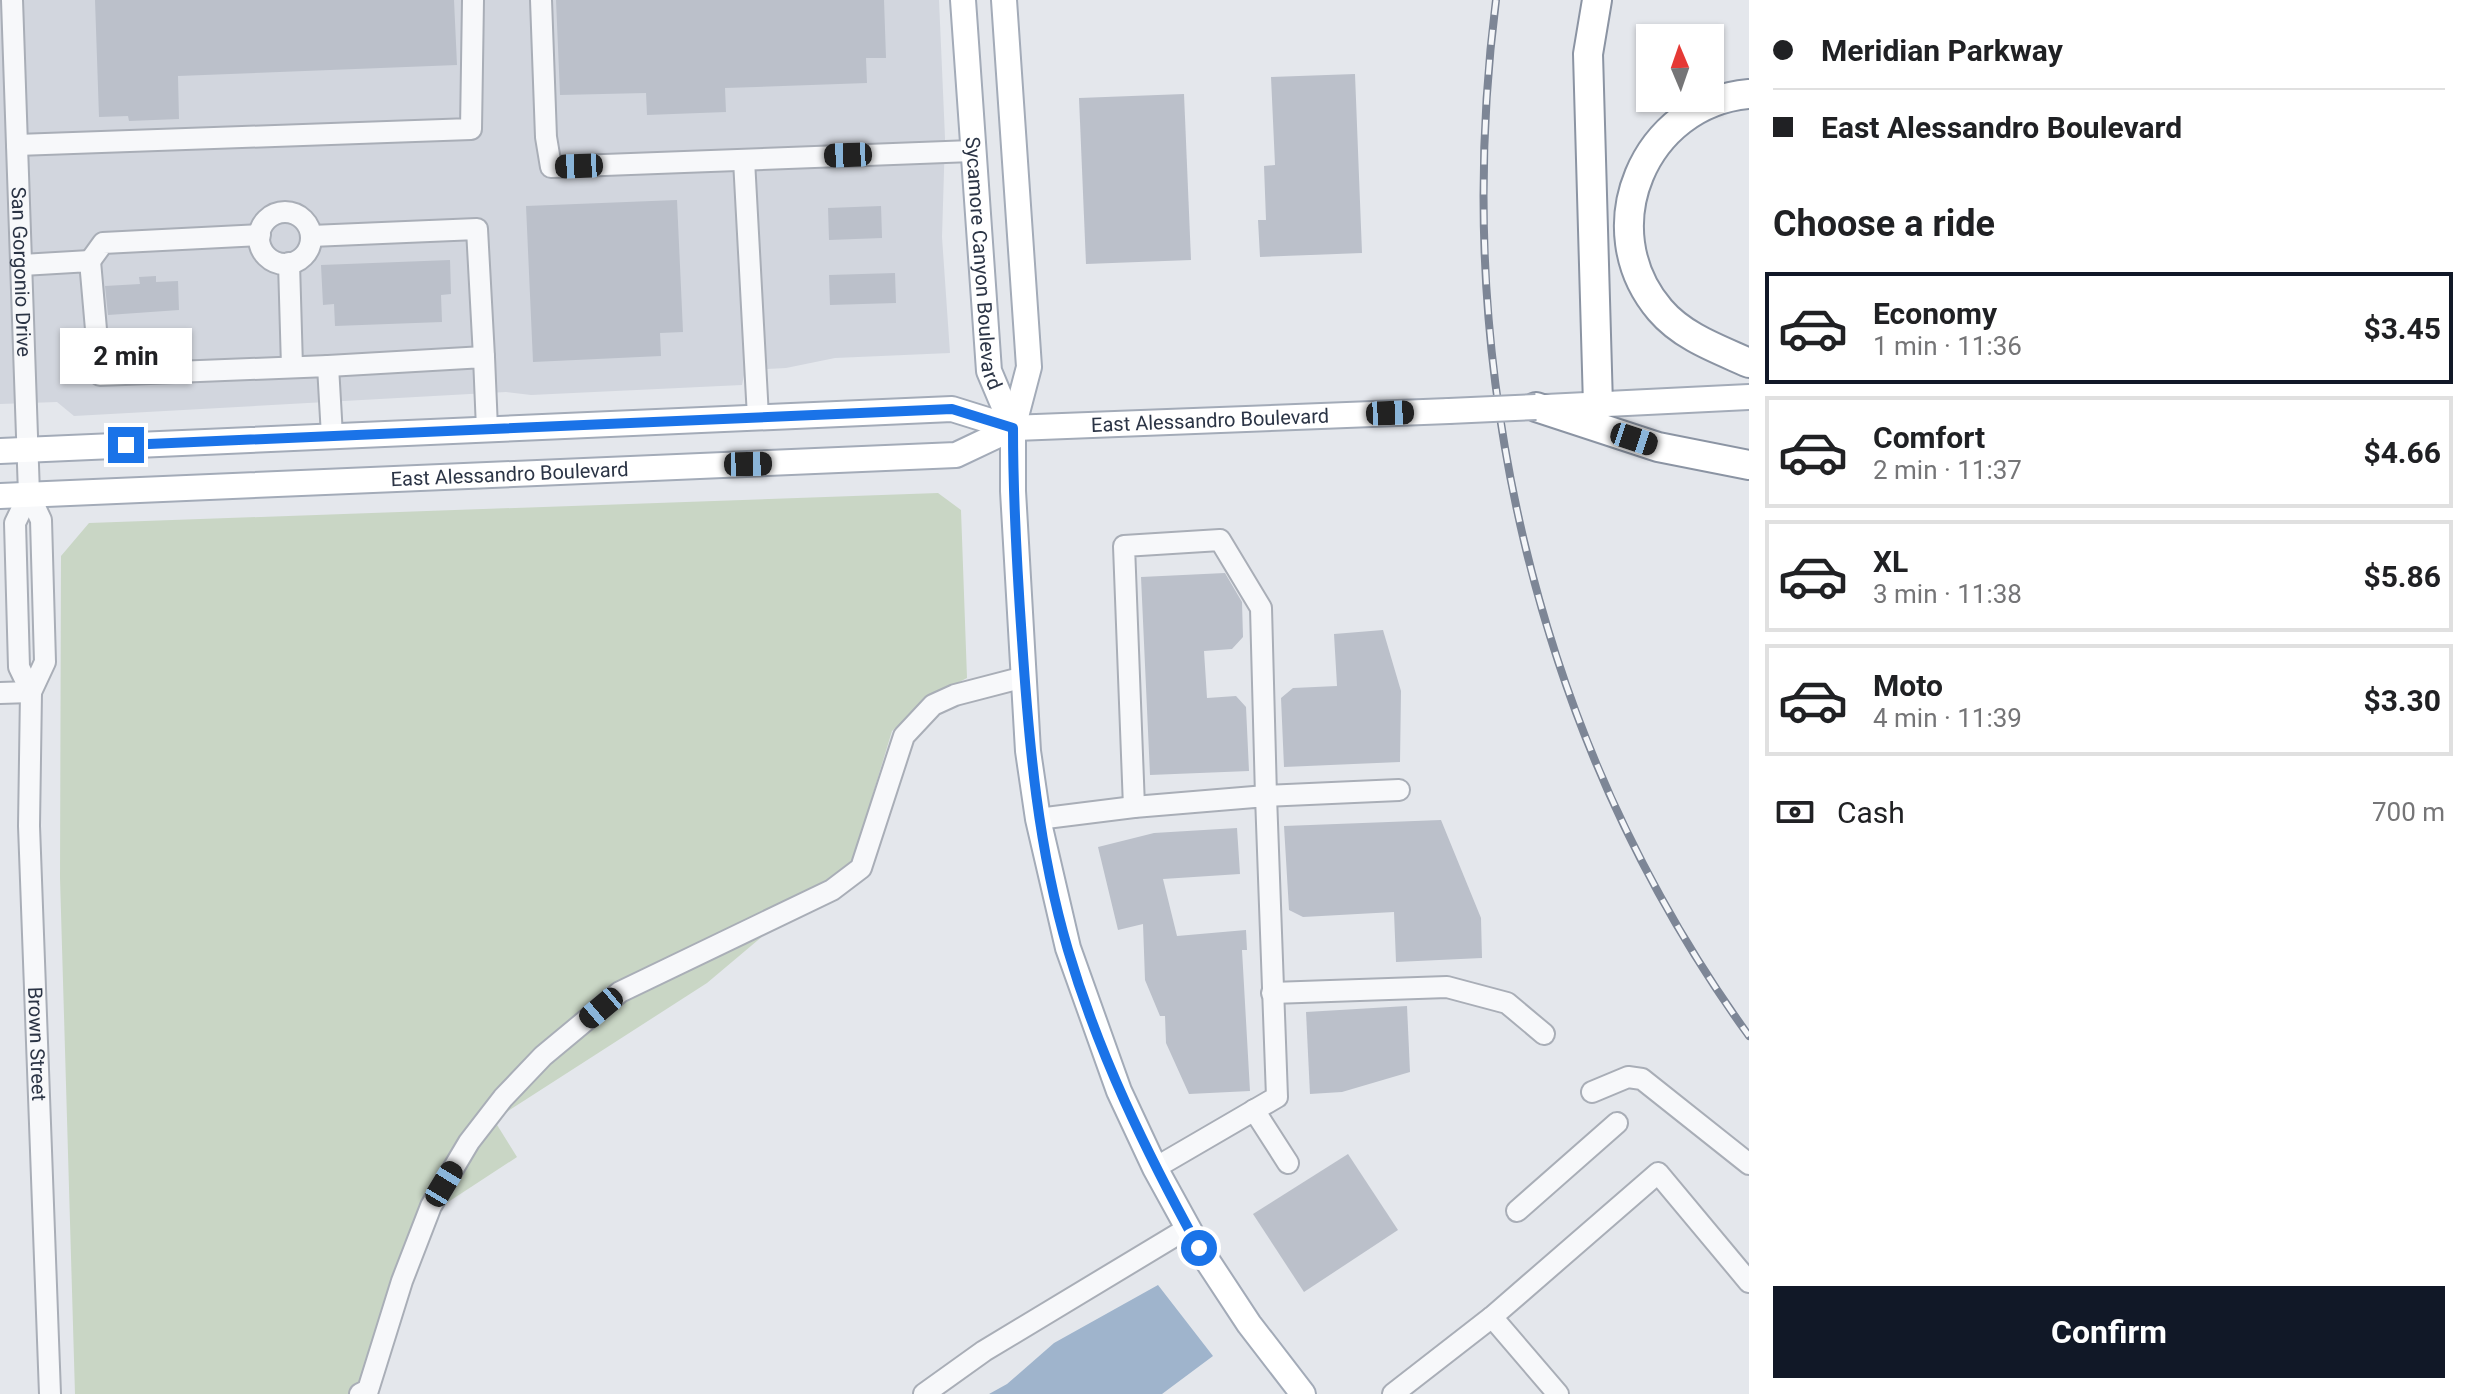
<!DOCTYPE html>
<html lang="en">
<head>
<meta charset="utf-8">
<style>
  :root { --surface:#fff; --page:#f6f6f6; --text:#202124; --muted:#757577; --line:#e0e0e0; --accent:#111827 }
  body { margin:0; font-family:Roboto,sans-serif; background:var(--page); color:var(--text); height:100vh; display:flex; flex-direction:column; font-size:30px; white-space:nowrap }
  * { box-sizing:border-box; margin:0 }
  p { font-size:26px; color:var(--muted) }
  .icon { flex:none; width:44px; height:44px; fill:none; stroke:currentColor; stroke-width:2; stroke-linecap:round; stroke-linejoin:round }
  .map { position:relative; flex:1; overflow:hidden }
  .sheet { display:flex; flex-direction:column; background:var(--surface); width:720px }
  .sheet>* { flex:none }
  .top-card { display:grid; align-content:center; height:176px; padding:0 24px; background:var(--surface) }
  .needle { width:52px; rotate:358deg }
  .buttons { position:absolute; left:1636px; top:24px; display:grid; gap:16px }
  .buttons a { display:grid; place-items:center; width:88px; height:88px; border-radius:0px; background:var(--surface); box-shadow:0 2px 6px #0004; font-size:40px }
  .end { position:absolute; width:36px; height:36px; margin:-18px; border:10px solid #1a73e8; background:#fff; box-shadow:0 0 0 4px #fff }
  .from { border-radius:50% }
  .bubble { position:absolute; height:56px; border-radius:0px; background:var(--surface); box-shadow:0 2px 6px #0004; font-size:26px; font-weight:700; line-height:56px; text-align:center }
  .car { position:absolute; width:24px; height:48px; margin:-24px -12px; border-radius:10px; box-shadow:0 0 6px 2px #0007; background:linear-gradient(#222 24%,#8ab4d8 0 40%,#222 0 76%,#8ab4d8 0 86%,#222 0) }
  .top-card b { display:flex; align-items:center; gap:28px; height:76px; font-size:30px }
  .top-card b+b { border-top:2px solid var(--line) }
  .top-card i { width:20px; height:20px; background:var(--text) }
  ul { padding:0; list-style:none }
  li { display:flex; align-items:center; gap:24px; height:112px; margin:0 16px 12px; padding:0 8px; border:4px solid var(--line); border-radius:0px }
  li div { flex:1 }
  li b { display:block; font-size:30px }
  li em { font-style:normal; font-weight:700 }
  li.active { border-color:var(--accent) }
  li>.icon { width:72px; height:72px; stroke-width:1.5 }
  h2 { padding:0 24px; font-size:36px; line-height:96px }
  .pay { display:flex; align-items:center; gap:20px; height:88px; padding:0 24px; font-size:30px }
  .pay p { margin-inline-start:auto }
  .primary-button { display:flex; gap:16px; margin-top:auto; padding:16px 24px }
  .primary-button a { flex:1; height:92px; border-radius:0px; background:var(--accent); color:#fff; font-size:32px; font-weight:700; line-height:92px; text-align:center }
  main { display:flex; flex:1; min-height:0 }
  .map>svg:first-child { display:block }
</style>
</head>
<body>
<main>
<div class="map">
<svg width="1749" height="1394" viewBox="0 0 1749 1394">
  <rect width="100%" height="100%" fill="#e4e7ec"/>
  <polygon fill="#d2d6de" points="0,0 939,0 945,138 942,237 950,353 835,358 786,368 745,370 742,385 531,395 506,392 74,416 57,402 0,404"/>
  <polygon fill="#c9d6c5" points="938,493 961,510 967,678 928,698 892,731 853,860 707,983 494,1120 517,1157 439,1208 371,1394 75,1394 60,878 61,556 89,523"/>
  <polygon fill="#9fb4cc" points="1158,1285 1213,1356 1162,1394 989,1394 1007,1384 1054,1343"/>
  <g fill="#bbc0ca">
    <polygon points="95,0 454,0 457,65 178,76 179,119 129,121 128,116 99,117"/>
    <polygon points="556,0 884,0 886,58 866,58 867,83 725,88 726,112 647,115 646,93 560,95"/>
    <polygon points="1355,74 1362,253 1260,257 1258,220 1266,220 1264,166 1275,165 1271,77"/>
    <polygon points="1184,94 1191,260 1086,264 1079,98"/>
    <polygon points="677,200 683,332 660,333 661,356 533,362 526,206"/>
    <polygon points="881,206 882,238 829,240 828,208"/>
    <polygon points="450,260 451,294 441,295 442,322 335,326 334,304 323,305 321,265"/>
    <polygon points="895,273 896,303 830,305 829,275"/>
    <polygon points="156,276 156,282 178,281 179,310 108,315 105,286 140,284 139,277"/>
    <polygon points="1225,573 1242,602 1243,637 1232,649 1204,651 1207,698 1236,696 1246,707 1249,771 1150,775 1141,577"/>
    <polygon points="1383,630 1401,691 1400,762 1284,767 1281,698 1293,688 1337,686 1334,634"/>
    <polygon points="1441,820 1481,918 1482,958 1396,962 1394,912 1303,917 1289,910 1284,826"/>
    <polygon points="1237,828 1240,874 1163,879 1177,936 1246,930 1247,950 1242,950 1250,1091 1189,1094 1166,1043 1165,1016 1160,1016 1145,980 1143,924 1118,930 1098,847 1154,833"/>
    <polygon points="1407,1006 1410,1072 1342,1092 1310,1094 1306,1012"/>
    <polygon points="1348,1154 1398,1230 1304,1292 1253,1214"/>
  </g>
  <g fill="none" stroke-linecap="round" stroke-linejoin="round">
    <defs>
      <g id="minor">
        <path id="s1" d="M12 0 29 494 41 520 45 662 31 692"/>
        <polyline points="541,0 546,137 551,167 972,151"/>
        <polyline points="17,145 471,129 473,0"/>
        <polyline points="744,160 758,417"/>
        <circle cx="285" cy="238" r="26"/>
        <polyline points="311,236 477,229 484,357"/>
        <polyline points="90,261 103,243 260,235"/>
        <polyline points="289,263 292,367"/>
        <polyline points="22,265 90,261 100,375 328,366 332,436"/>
        <polyline points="328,366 484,357 487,429"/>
        <path id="s2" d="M29 494 15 523 19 667 31 692 29 826 50 1394"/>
        <polyline points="0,693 31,692"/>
        <polyline points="1134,807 1124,546 1220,540 1261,608 1266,796 1399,790"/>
        <polyline points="1038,819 1134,807 1266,796 1277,1097 1155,1168"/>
        <polyline points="1272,993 1447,987 1507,1003 1544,1034"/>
        <polyline points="1592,1092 1628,1077 1642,1079 1749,1164"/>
        <polyline points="1254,1110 1288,1163"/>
        <polyline points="1517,1211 1617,1123"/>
        <polyline points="1492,1317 1558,1394"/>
        <polyline points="360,1394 368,1390 402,1281 431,1206 469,1142 503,1098 543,1056 620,992 832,890 861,868 904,736 933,705 955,695 1024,677"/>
        <polyline points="924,1394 984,1351 1188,1228"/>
        <polyline points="1393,1394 1492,1317 1658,1173 1749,1282"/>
      </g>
      <g id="major">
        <path id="s3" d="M963 0 989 371 1013 428"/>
        <polyline points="1004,0 1029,367 1013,428 1013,491 1028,751 1038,819 1068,948 1119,1091 1155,1168 1199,1248 1249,1324 1303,1394"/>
        <polyline points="1546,407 1749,397"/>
        <path id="s4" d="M0 451 952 409 1013 428 1449 411"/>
        <path id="s5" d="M0 496 956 455 1013 428"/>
      </g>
      <g id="highway">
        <polyline points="1597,0 1588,54 1598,405"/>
        <path d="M1749 94C1644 103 1591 229 1660 310 1683 337 1718 349 1749 363"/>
        <polyline points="1536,407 1658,447 1749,465"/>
      </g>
    </defs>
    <use href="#minor" stroke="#a9aeb7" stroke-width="24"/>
    <use href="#major" stroke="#a3abb8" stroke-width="28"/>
    <use href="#highway" stroke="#8b94a3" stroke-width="32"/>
    <use href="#minor" stroke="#f7f8fa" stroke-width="20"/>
    <use href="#major" stroke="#fff" stroke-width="24"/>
    <use href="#highway" stroke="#fff" stroke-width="28"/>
    <defs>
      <path id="rail" d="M1496 0C1450 363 1533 737 1749 1036"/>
    </defs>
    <use href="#rail" stroke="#7d8696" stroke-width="8"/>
    <use href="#rail" stroke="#f4f6f9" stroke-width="5" stroke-dasharray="15" stroke-linecap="butt"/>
    <defs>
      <polyline id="major-bridge" points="1449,411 1536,407"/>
    </defs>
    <use href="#major-bridge" stroke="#a3abb8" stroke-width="28" stroke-linecap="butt"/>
    <use href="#major-bridge" stroke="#fff" stroke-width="24"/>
  </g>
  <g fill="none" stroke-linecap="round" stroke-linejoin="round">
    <path stroke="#1a73e8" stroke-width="10" d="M126 445 952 409 1013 428C1013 499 1017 569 1022 640 1029 745 1038 848 1068 950 1099 1055 1146 1152 1199 1248"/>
  </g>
  <g text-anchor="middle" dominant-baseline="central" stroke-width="8" stroke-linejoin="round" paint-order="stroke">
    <g font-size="20" fill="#2b3445" stroke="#f4f6f9">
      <text stroke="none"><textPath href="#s3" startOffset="264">Sycamore Canyon Boulevard</textPath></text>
      <text stroke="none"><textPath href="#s1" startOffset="272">San Gorgonio Drive</textPath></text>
      <text stroke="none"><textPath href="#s4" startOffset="1214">East Alessandro Boulevard</textPath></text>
      <text stroke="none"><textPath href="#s5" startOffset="510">East Alessandro Boulevard</textPath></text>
      <text stroke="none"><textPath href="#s2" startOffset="556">Brown Street</textPath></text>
    </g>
  </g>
</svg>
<div class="buttons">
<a><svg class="needle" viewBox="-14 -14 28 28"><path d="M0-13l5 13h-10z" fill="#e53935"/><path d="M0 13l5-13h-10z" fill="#757577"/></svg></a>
</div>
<i class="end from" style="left:1199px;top:1248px"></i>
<i class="end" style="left:126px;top:445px"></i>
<div class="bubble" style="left:60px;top:328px;width:132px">2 min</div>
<i class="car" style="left:848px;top:155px;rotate:268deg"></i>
<i class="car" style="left:579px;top:166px;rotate:268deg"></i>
<i class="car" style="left:1390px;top:413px;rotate:88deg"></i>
<i class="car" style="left:1634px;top:439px;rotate:108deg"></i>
<i class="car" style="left:748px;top:464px;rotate:89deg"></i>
<i class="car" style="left:601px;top:1008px;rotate:230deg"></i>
<i class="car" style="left:444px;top:1184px;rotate:31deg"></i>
</div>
<section class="sheet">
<div class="top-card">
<b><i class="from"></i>Meridian Parkway</b>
<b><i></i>East Alessandro Boulevard</b>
</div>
<h2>Choose a ride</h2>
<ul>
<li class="active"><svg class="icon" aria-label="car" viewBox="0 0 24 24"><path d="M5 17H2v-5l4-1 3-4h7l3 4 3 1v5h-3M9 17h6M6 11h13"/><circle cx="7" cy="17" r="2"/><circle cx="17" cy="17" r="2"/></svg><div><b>Economy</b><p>1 min · 11:36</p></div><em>$3.45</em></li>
<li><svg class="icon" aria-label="car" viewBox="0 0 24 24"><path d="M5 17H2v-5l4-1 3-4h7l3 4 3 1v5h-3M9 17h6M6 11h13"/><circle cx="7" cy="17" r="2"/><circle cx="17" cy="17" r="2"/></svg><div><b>Comfort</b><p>2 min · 11:37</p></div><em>$4.66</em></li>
<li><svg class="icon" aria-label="car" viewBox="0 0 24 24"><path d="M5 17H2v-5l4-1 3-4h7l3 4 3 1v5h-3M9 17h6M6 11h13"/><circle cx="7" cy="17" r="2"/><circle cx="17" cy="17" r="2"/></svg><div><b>XL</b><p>3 min · 11:38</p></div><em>$5.86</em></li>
<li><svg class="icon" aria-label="car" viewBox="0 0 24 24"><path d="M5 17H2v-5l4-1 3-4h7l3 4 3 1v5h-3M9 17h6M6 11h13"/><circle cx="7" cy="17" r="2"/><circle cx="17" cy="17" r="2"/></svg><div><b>Moto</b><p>4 min · 11:39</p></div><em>$3.30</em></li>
</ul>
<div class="pay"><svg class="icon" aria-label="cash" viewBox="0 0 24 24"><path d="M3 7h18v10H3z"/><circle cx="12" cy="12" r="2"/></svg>Cash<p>700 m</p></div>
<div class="primary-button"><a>Confirm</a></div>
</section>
</main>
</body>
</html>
